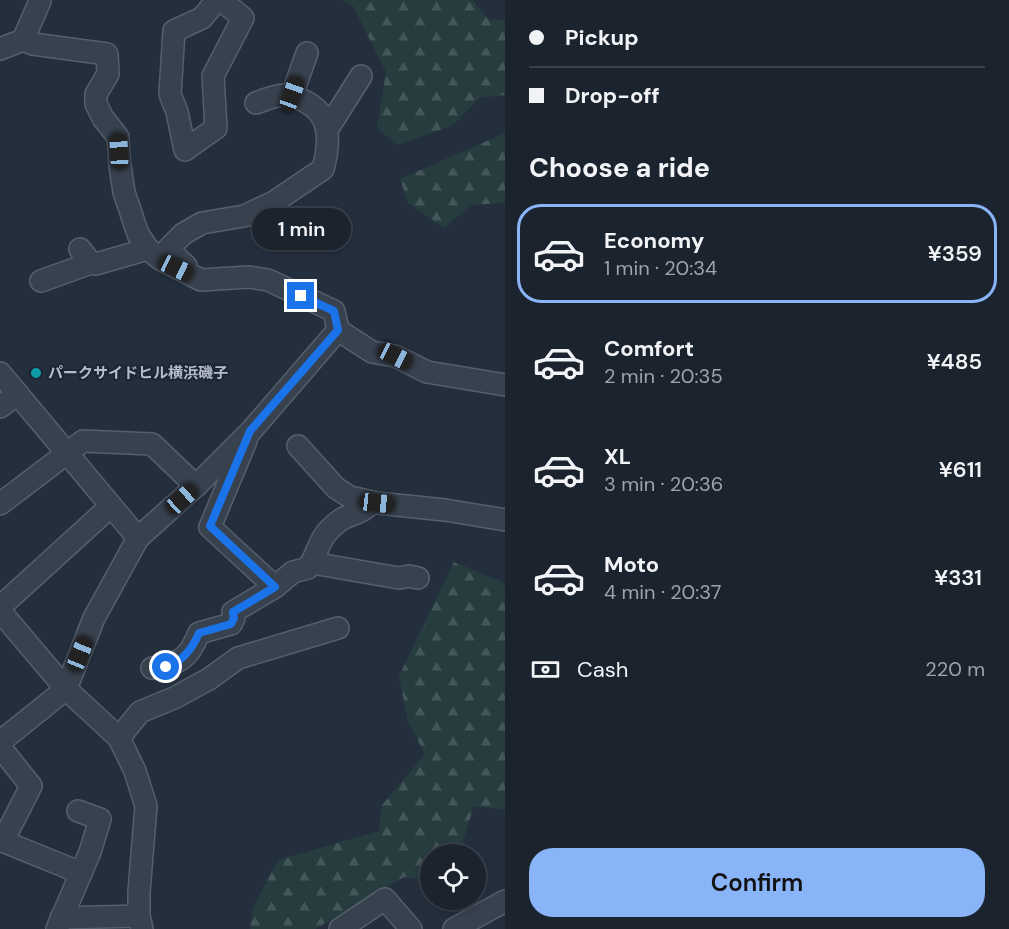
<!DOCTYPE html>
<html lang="en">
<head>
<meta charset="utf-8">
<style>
  :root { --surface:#1b232e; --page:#242b36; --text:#f1f3f6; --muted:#a0a4aa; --line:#39404a; --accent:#8ab4f8 }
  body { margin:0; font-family:"DM Sans","Noto Sans JP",sans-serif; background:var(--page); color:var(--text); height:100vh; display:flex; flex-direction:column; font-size:22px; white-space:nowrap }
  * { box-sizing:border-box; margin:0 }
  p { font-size:20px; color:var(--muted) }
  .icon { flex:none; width:33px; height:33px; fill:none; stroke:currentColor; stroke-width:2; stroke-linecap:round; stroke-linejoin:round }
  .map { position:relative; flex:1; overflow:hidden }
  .drawer { display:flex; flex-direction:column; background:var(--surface); width:504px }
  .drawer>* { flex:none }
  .top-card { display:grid; align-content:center; height:132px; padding:0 24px; background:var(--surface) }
  .controls { position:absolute; left:420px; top:844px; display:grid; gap:12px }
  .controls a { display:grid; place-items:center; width:66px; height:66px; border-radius:50%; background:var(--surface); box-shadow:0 3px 9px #0003,0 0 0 2px var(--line); font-size:30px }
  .end { position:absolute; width:27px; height:27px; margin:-14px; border:8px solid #1a73e8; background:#fff; box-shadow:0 0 0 3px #fff }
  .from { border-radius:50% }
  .bubble { position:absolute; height:42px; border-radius:21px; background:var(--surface); box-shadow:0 3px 9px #0003,0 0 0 2px var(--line); font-size:20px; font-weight:600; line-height:42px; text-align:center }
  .car { position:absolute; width:18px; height:36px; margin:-18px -9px; border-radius:8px; box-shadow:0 0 4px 2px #0007; background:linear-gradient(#222 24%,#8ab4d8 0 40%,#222 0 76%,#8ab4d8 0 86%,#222 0) }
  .top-card b { display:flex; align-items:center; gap:21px; height:57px; font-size:22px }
  .top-card b+b { border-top:2px solid var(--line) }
  .top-card i { width:15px; height:15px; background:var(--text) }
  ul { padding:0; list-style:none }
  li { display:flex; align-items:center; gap:18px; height:99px; margin:0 12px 9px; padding:0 12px; border:3px solid transparent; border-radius:24px }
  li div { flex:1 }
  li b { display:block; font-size:22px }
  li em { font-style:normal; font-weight:600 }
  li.current { border-color:var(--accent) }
  li>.icon { width:54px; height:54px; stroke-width:1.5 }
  h2 { padding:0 24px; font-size:27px; line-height:72px }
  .pay { display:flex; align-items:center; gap:15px; height:66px; padding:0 24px; font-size:22px }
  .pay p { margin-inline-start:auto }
  .cta { display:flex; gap:12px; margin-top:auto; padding:12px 24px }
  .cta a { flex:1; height:69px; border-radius:24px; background:var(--accent); color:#111; font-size:24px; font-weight:600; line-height:69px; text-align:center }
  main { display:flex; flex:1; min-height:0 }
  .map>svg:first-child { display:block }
</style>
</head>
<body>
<main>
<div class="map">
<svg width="505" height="929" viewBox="0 0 505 929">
  <defs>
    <pattern id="forest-firs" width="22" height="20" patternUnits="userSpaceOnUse" patternTransform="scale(1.5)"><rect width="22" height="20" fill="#263c3f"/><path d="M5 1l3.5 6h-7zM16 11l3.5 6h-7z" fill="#435659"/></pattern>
  </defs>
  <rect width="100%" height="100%" fill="#242f3e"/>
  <g fill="url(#forest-firs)">
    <polygon points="341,0 473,0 488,19 505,20 505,95 479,98 452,126 397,145 377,128 386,72 353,6"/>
    <polygon points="505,133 505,203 471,205 444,228 408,203 400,179"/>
    <polygon points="454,562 502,582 505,585 505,810 474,806 459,855 430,855 430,881 404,877 315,929 250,929 252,910 278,860 379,831 382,805 425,754 408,722 399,676"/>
  </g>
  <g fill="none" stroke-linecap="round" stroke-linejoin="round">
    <defs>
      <g id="minor">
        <polyline points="217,0 202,18 174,31 170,94 177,112 185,150 216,128 213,76 243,18 221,0"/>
        <polyline points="23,40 33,44 107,54 108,74 96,94 96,104 103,118 118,137 120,166 124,192 138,234 148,249 160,259 201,280 249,277 268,280 334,311 338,330"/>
        <polyline points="0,49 23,40 40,1"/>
        <polyline points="292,95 307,53"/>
        <polyline points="327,130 361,76"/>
        <polyline points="80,249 91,263 96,264 148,249"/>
        <path d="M186 266 168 249 183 234 202 223 244 216 274 202 323 169C330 143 332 115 306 102 286 91 277 95 256 103"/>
        <polyline points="41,281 91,263"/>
        <polyline points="0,373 138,538"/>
        <polyline points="0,407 18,394"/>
        <path d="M246 441 210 527 275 587 293 572 308 568C317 556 318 541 329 530 333 526 338 521 344 518 355 513 364 512 372 502"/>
        <polyline points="298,446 336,488 350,497 377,503 445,510 505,520"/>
        <polyline points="0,504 83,441 152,444 196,486"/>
        <polyline points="312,563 399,578 409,576 418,578"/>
        <polyline points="0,607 111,506"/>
        <polyline points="0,611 66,689 119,738 135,771 146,806 139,892 139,916 142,929"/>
        <path d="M152 668C180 663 188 660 199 633L231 624 234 618 233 612 275 587"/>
        <polyline points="119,738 140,712 174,698 209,679 238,658 338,628"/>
        <polyline points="0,742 66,689 94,618 138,538 196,486 251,431 338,330 372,352 395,356 427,372 505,385"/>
        <polyline points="0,747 31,786 3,841"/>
        <polyline points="0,840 81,873 90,852 100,819 78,811"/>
        <polyline points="61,918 139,916"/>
        <polyline points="57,929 81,873"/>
        <polyline points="340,929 385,899 411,929"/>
        <polyline points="454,929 505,901"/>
      </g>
    </defs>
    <use href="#minor" stroke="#565f6c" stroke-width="24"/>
    <use href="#minor" stroke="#38414e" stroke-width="21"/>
  </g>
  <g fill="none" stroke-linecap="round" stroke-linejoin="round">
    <path stroke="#1a73e8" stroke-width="8" d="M166 667C183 661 192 649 199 633L231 624 234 618 233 612 275 587 210 526 250 431 338 330 334 311 301 296"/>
  </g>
  <circle fill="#0f9aa8" stroke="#1d2633" stroke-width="2" cx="36" cy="373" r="6"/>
  <g text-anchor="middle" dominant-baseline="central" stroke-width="4.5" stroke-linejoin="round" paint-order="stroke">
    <g font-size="15" font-weight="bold" fill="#b4bcc9" stroke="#1d2633" text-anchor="start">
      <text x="48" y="373">パークサイドヒル横浜磯子</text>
    </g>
  </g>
</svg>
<div class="controls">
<a><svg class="icon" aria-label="locate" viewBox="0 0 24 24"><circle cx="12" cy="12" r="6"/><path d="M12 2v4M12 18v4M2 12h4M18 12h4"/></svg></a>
</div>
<i class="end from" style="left:166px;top:667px"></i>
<i class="end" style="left:301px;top:296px"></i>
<div class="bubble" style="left:252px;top:208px;width:99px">1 min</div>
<i class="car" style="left:292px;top:94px;rotate:20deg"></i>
<i class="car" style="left:119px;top:151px;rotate:357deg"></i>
<i class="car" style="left:176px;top:268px;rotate:115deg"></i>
<i class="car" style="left:395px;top:356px;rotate:117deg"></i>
<i class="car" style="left:182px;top:499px;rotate:48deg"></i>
<i class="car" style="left:377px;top:503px;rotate:96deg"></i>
<i class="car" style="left:80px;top:654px;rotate:22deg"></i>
</div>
<section class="drawer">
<div class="top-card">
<b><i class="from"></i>Pickup</b>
<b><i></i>Drop-off</b>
</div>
<h2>Choose a ride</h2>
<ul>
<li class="current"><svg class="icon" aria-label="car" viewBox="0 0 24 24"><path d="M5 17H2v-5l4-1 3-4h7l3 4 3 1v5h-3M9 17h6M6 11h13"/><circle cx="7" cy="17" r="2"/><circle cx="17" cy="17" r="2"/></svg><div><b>Economy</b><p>1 min · 20:34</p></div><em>¥359</em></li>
<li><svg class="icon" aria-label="car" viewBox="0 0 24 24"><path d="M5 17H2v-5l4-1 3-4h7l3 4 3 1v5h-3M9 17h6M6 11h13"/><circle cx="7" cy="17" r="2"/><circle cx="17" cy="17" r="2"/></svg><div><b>Comfort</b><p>2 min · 20:35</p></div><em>¥485</em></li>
<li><svg class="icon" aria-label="car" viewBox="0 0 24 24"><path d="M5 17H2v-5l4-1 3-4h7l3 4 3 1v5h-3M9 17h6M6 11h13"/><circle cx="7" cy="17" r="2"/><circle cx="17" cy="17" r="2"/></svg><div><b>XL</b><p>3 min · 20:36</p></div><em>¥611</em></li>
<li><svg class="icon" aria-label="car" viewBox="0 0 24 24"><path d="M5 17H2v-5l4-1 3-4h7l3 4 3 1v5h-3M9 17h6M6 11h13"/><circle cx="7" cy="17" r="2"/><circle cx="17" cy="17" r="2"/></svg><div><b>Moto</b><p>4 min · 20:37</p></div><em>¥331</em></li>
</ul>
<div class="pay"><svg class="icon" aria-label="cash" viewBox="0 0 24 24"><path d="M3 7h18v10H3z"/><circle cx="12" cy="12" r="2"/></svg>Cash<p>220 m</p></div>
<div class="cta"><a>Confirm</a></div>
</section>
</main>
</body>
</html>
